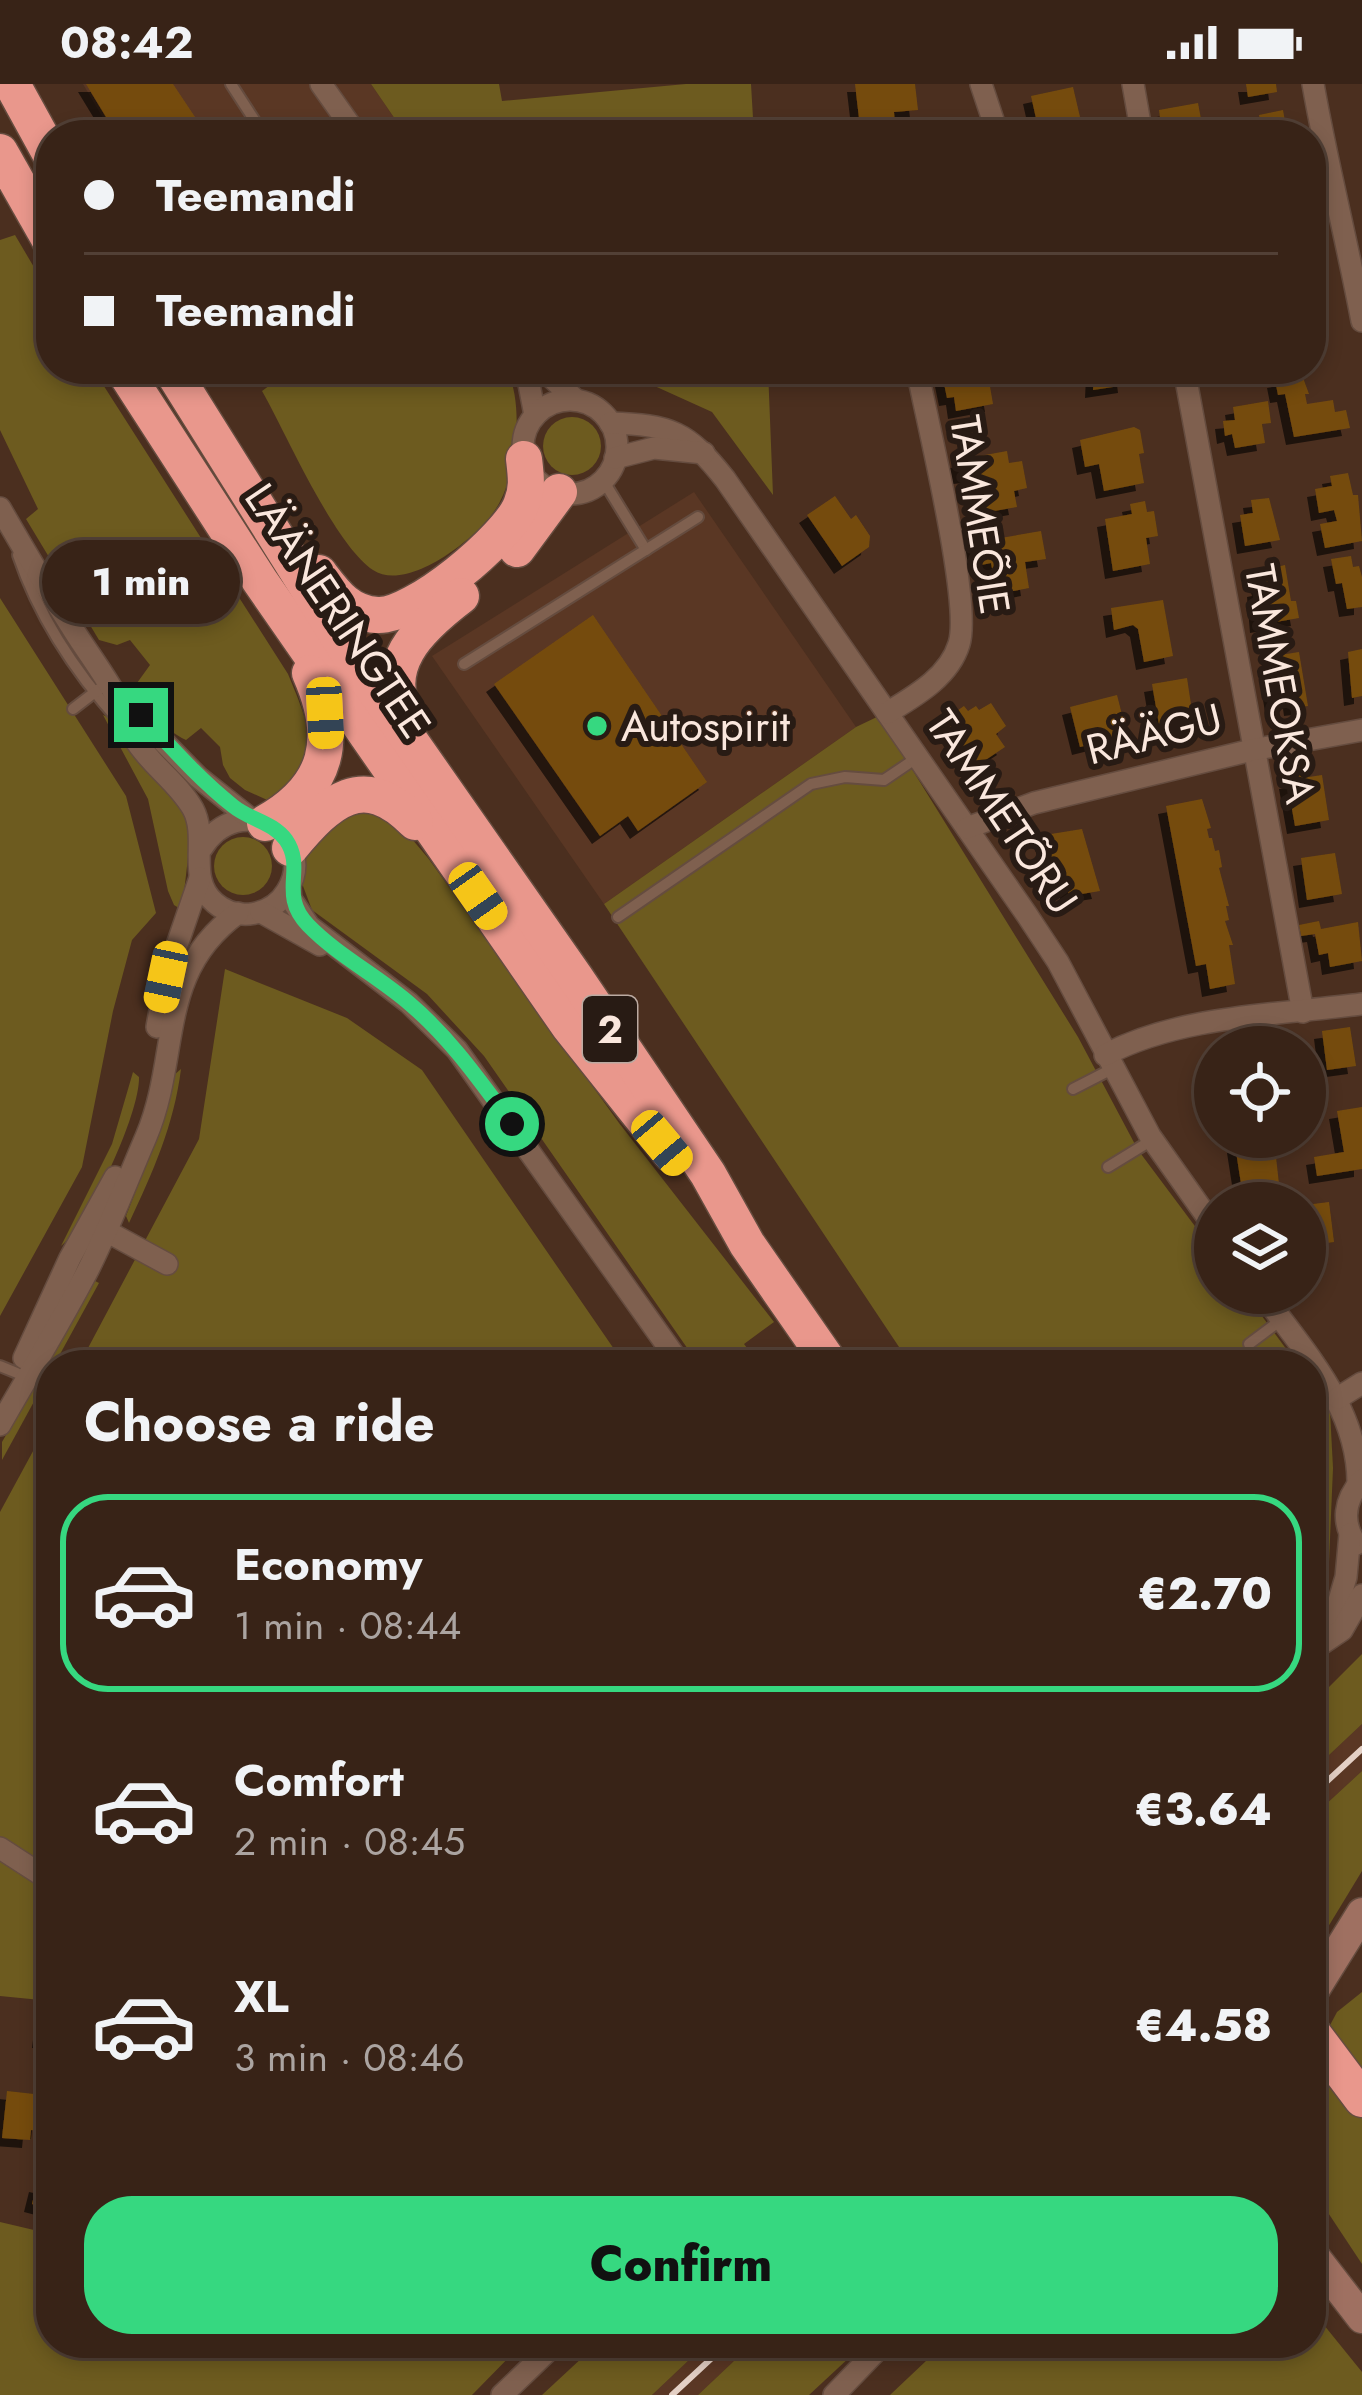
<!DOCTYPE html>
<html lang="en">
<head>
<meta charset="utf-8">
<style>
  :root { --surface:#382317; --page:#432f24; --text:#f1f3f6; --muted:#aba4a1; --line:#524036; --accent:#36d880 }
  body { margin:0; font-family:Jost,sans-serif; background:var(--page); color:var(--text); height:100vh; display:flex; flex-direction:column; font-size:45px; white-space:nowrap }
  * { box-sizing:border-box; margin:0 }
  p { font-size:39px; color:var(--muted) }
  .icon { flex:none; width:66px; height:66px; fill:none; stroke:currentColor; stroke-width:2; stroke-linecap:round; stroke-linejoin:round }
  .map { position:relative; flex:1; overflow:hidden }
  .drawer { position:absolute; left:36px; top:1266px; width:1290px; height:1008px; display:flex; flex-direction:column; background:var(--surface); border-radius:48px; box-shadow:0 6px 18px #0003,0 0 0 3px var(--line) }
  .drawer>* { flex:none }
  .banner { position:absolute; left:36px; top:36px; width:1290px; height:264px; border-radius:48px; box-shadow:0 6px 18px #0003,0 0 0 3px var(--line); display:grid; align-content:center; height:264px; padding:0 48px; background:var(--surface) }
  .buttons { position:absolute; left:1194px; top:942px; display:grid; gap:24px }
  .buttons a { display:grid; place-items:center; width:132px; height:132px; border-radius:50%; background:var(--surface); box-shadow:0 6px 18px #0003,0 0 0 3px var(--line); font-size:60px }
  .end { position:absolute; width:54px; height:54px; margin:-27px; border:15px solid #36d880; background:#111; box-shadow:0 0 0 6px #111 }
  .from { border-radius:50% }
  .bubble { position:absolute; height:84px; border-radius:42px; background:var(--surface); box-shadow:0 6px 18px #0003,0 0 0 3px var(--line); font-size:39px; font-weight:800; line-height:84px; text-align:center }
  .car { position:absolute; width:36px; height:72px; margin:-36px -18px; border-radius:15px; box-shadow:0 0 9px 3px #0007; background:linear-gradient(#f5c518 24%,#345 0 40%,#f5c518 0 76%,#345 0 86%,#f5c518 0) }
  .banner b { display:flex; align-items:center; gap:42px; height:114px; font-size:45px }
  .banner b+b { border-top:3px solid var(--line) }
  .banner i { width:30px; height:30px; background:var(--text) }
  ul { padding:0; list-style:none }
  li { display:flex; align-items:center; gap:36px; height:198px; margin:0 24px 18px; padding:0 24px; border:6px solid transparent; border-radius:48px }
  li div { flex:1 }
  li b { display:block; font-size:45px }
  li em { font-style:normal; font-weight:800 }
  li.current { border-color:var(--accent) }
  li>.icon { width:108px; height:108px; stroke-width:1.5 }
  h2 { padding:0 48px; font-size:54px; line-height:144px }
  .action { display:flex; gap:24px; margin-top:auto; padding:24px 48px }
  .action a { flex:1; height:138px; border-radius:48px; background:var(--accent); color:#111; font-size:48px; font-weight:800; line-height:138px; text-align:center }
  .status { display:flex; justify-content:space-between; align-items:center; height:84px; padding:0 60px; background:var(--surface); direction:ltr }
  .status svg { height:33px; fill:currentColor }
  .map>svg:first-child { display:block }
</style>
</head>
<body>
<div class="status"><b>08:42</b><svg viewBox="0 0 49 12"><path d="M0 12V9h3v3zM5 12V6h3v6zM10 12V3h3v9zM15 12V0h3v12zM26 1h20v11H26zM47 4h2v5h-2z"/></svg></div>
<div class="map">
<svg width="1362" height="2311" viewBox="0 0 1362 2311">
  <defs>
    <filter id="shadow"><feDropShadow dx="-8" dy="8" stdDeviation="0" flood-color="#0009"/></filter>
  </defs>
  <rect width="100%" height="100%" fill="#4b2f1f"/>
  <g fill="#5a3724">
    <polygon points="83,0 371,0 406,51 113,51"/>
    <polygon points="694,408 856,643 604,820 432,572"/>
    <polygon points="1362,1640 1362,1687 1311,1734 1311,1688"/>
    <polygon points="707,2259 753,2259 698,2311 652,2311"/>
  </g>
  <g fill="#6d5b1f">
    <polygon points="371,0 499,0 502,17 686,0 751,0 754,51 406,51"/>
    <path d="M15 151 51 212V285H93L288 590C315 655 318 663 274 719L245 706 230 694 223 681 220 663 201 644 186 656C164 646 144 622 137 599L150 581 130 556 117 561 99 556 26 435 38 425 0 346V156Z"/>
    <path d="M292 285H506C525 317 517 395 495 426 476 455 407 509 373 486 334 460 287 351 262 307Z"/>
    <polygon points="617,285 768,285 773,411 712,328"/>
    <circle cx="572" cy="362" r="29"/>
    <polygon points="0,514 126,712 156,829 132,856 113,927 82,1083 0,1232"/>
    <polygon points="103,631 112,635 186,729 190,756 182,826 174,821 168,807 148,715"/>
    <polygon points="879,632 1078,953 1138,1066 1215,1169 1215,1209 1245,1209 1298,1281 911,1281 604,820 856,643"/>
    <polygon points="366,725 406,748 428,774 619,1039 774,1238 744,1260 760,1281 699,1281 484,972 427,910 312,826 300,794 305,774 327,738"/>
    <circle cx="243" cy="782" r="29"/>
    <polygon points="225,885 347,934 422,986 625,1281 79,1281 199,1055"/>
    <path d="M181 985C174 1041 153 1088 129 1139L126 1132 162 1040 173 992Z"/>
    <path d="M133 988 139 993C140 1030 88 1141 61 1162L112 1060Z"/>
    <polygon points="95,1197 99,1199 2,1376 2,1358"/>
    <polygon points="1311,1300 1330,1327 1333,1384 1328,1502 1311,1532"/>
    <polygon points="51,1334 51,1917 0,1912 0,1428"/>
    <polygon points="1362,1570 1362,1640 1311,1688 1311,1621"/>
    <polygon points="1362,1687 1362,1787 1311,1871 1311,1734"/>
    <polygon points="1362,1908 1362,2180 1311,2103 1311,1977 1337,1928"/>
    <polygon points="0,2138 51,2150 51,2259 523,2259 472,2311 0,2311"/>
    <polygon points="1311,2225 1362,2288 1362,2311 890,2311 945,2259 1311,2259"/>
    <polygon points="598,2259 707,2259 652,2311 542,2311"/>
    <polygon points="753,2259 865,2259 809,2311 698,2311"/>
  </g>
  <g fill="#754b0d" filter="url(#shadow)">
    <polygon points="86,0 173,0 207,51 117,51"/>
    <polygon points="855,0 915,0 918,26 894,28 895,41 917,39 919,51 861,51"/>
    <polygon points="1246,0 1276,0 1277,8 1248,13"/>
    <polygon points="1073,3 1080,33 1038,43 1031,12"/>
    <polygon points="1198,19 1204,51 1178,51 1176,38 1161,41 1159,26"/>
    <polygon points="1283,26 1287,49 1245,51 1262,45 1259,31"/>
    <polygon points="941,285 987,285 993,320 956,327 954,313 947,314"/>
    <polygon points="1094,285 1124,285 1126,301 1093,306"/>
    <polygon points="1302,291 1309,310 1305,310 1307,320 1333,316 1335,328 1346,326 1350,344 1294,353 1285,310 1278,311 1275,296"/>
    <polygon points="1268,317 1271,339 1262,340 1265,359 1235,364 1232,350 1225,352 1223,337 1235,336 1233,323"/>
    <polygon points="1134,343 1140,346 1144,369 1139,370 1144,399 1104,407 1099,380 1085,383 1080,356"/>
    <polygon points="1007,367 1009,379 1022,377 1027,404 1014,407 1017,423 977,430 968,402 972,401 971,391 961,392 958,376"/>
    <polygon points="1348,389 1353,411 1358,411 1362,457 1325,464 1320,440 1337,437 1334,426 1319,429 1315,405 1332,402 1330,392"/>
    <polygon points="835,412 851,435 856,431 870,452 869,463 842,482 807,431"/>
    <polygon points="1269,414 1280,456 1245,462 1240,431 1253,429 1251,416"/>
    <polygon points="1145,417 1147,428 1154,427 1158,452 1146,454 1150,480 1113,487 1105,435 1132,430 1130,420"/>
    <polygon points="1041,447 1046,475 1025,478 1029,504 997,510 991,479 976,482 972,459"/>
    <polygon points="1351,472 1353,483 1359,482 1362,493 1362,523 1347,525 1342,499 1336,500 1331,475"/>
    <polygon points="1285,481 1291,517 1296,517 1299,534 1258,541 1255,505 1260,504 1255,488"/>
    <polygon points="1163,516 1173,572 1144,578 1138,545 1133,541 1114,546 1111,524"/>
    <polygon points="593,531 707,698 638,747 628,732 600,752 494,600"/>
    <polygon points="1362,565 1362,612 1352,614 1348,568"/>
    <polygon points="1299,568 1308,622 1292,624 1291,617 1273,620 1269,596 1277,594 1274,572"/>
    <polygon points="1187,594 1195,647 1161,652 1152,600"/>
    <polygon points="1117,611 1131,666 1104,673 1100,658 1080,663 1070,623"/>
    <polygon points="991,619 1006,642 996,650 1005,663 975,683 947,641 955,636 951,631 964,622 968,627 976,622 979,626"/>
    <polygon points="1307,686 1309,693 1322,691 1329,736 1295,742 1287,697 1298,695 1297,688"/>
    <polygon points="1202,715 1211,744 1207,745 1209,754 1212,754 1215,767 1219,766 1222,783 1219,784 1229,822 1226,822 1229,836 1225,837 1233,861 1229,861 1235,900 1210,905 1206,880 1196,882 1166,722"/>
    <polygon points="1082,745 1100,807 1069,812 1067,802 1059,803 1043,758 1052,755 1051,750"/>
    <polygon points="1335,769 1342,810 1307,816 1301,774"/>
    <polygon points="1319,837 1321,845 1358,838 1362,877 1330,883 1328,869 1319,871 1315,850 1301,852 1299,841"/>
    <polygon points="1350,943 1356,982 1327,986 1322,947"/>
    <polygon points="1215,977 1215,1025 1213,1025 1203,980"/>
    <polygon points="1362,1023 1362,1085 1317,1092 1314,1073 1344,1068 1337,1027"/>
    <polygon points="1274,1055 1279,1100 1242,1106 1235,1061"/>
    <polygon points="1329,1118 1334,1158 1305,1162 1305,1121"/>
    <polygon points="44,1925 51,1926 51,1957 40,1956"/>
    <polygon points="7,2007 34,2010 33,2027 41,2028 39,2047 31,2046 30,2056 2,2054"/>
    <polygon points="37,2100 51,2103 51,2125 32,2120"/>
  </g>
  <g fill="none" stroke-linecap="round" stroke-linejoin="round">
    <defs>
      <g id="lane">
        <polyline points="231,0 264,51"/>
        <polyline points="603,396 646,466"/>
        <path d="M18 471C39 534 76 589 120 638"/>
        <polyline points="464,580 698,433"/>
        <polyline points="73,625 99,605"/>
        <polyline points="618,833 811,700 845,693 884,696 918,673"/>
        <polyline points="1073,1005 1112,985"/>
        <polyline points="1108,1083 1152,1056"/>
        <polyline points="1249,1260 1281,1236"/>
        <polyline points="0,1282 17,1289"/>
      </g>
      <g id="street">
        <polyline points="321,0 357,51"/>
        <polyline points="981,0 998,51"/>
        <polyline points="1133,0 1142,51"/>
        <path d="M1313 0C1327 80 1347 157 1362 237"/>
        <polyline points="526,285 535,331"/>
        <polyline points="542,285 576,316"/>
        <polyline points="1184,285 1303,928"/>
        <circle cx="570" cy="363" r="47"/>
        <path d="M610 339C671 341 687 347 725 395L1027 831 1058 878 1150 1052 1215 1144"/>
        <polyline points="615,374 654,364 704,369"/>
        <path d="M0 424C23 464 46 503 71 542 85 565 103 588 116 612 123 625 126 641 134 654 149 680 178 698 193 725 209 755 186 795 215 819 237 838 272 832 287 807 320 752 240 704 202 764"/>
        <polyline points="120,613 198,693 251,735"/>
        <path d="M887 629C915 612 949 593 959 560 972 520 927 337 917 285"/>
        <polyline points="967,744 1034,719 1252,666 1362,646"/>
        <polyline points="290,803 291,815 309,842 409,919 457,966 681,1281"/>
        <polyline points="261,828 320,861"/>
        <polyline points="157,943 166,893 200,794"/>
        <path d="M1105 971C1181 931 1278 931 1362 920"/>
        <polyline points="95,1141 167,1180"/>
        <path d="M1262 1209C1304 1268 1358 1323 1358 1399"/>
        <polyline points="24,1274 70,1174 115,1093"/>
        <polyline points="1338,1314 1362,1299"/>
        <path d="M0 1341C29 1290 60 1240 87 1188 109 1145 127 1097 146 1053 181 971 155 889 238 829"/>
        <path d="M1356 1460C1341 1438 1344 1416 1362 1396"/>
        <polyline points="1328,1554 1346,1493 1350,1450"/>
        <polyline points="1311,1567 1342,1546 1362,1511"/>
        <polyline points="0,1764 51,1797"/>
        <polyline points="502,2311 556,2259"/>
        <polyline points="834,2311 884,2259"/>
      </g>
      <g id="secondary">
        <polyline points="1311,1911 1362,1829"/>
        <polyline points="1311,2168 1362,2234"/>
      </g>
      <g id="highway">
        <polyline points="12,0 51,71"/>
        <polyline points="0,68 51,158"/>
        <polyline points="123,285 260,497 569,942 671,1070"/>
        <polyline points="171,285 348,568 575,893 708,1090 747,1160 831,1281"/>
        <polyline points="517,465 559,408"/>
        <path d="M319 489C335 510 348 529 377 531 413 534 508 454 521 421 528 405 526 392 524 375"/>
        <path d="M409 639C376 583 419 544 461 512"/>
        <path d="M265 739C329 703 339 655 310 589"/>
        <path d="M290 764C329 717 363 685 415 738"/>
        <polyline points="1311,1947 1362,2015"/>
      </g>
    </defs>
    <use href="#lane" stroke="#654c3f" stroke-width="14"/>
    <use href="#street" stroke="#654c3f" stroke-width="24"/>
    <use href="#secondary" stroke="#654c3f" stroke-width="33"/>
    <use href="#highway" stroke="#654c3f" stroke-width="39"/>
    <use href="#lane" stroke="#7f604f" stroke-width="10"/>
    <use href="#street" stroke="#7f604f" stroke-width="21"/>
    <use href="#secondary" stroke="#9f7061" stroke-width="30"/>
    <use href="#highway" stroke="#e9978c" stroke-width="36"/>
    <g stroke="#e4d0c5" stroke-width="6">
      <polyline points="1311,1712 1362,1665"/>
      <polyline points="672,2311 728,2259"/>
    </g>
  </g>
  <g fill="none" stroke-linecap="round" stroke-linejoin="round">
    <path stroke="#36d880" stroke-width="15" d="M141 631C171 663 199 695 233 722 250 736 273 738 286 756 306 785 278 810 308 841 338 872 378 892 410 920 451 955 480 997 512 1040"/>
  </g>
  <circle fill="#36d880" stroke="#281b14" stroke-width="4.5" cx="597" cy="642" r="12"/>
  <g text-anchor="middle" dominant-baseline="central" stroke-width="12" stroke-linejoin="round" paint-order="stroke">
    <rect fill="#281b14" stroke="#bbaaa1" stroke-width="3" x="583" y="912" width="54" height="66" rx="9"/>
    <g font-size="39" font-weight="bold" fill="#fae7dd">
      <text x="610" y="945">2</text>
    </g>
    <g font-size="42" fill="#fae7dd" stroke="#281b14">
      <text transform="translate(980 431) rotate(81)">TAMMEÕIE</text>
      <text transform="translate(338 527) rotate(56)">LÄÄNERINGTEE</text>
      <text transform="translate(1280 600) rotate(80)">TAMMEOKSA</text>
      <text transform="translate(1154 650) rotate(-14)">RÄÄGU</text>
      <text transform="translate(1002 728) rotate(56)">TAMMETÕRU</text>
    </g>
    <g font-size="42" fill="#fae7dd" stroke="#281b14" text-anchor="start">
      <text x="621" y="642">Autospirit</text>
    </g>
  </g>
</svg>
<div class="buttons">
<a><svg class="icon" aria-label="locate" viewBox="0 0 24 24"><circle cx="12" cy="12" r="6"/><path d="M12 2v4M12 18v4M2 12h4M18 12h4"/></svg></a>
<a><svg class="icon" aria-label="layers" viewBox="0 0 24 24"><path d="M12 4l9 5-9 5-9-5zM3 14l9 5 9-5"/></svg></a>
</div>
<i class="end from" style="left:512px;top:1040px"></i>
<i class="end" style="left:141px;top:631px"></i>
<div class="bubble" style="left:42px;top:456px;width:198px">1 min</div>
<i class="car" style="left:325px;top:629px;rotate:177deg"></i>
<i class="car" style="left:478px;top:812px;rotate:145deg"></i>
<i class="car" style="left:166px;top:893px;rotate:192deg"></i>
<i class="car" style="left:662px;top:1059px;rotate:140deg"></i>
<div class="banner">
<b><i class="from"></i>Teemandi</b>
<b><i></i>Teemandi</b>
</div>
<section class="drawer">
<h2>Choose a ride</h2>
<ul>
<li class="current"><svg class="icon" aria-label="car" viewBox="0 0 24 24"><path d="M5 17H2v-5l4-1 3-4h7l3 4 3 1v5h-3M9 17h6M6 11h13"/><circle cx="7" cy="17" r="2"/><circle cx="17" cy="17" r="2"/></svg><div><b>Economy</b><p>1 min · 08:44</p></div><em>€2.70</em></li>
<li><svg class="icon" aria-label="car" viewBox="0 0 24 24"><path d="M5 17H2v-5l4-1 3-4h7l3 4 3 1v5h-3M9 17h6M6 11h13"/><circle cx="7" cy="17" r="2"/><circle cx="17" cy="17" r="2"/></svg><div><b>Comfort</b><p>2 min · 08:45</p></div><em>€3.64</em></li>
<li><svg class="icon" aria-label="car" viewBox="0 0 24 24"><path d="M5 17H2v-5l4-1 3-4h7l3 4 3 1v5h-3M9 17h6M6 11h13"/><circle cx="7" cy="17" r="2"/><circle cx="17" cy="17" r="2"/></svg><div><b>XL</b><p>3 min · 08:46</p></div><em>€4.58</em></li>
</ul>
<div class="action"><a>Confirm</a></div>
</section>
</div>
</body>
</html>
